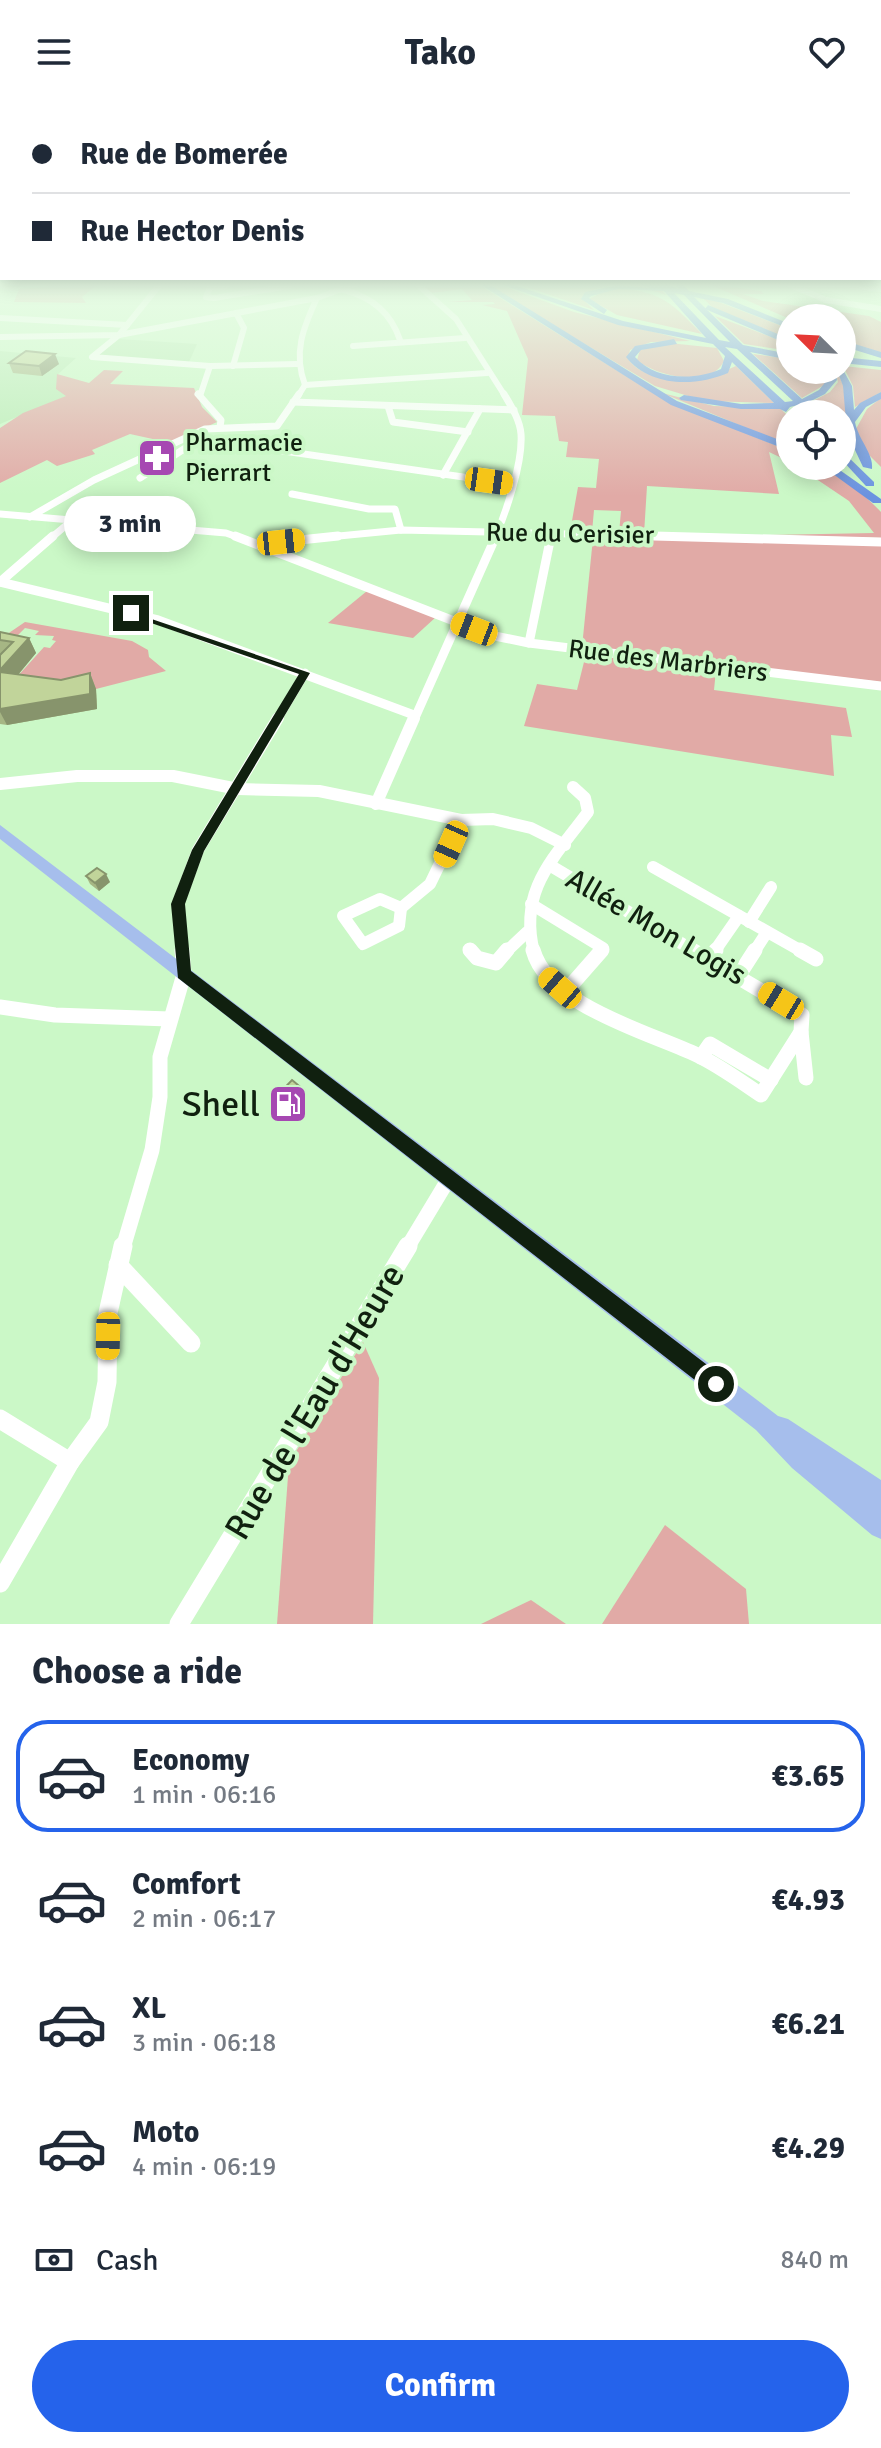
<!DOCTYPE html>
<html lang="en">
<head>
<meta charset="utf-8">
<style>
  :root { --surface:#fff; --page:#f6f6f7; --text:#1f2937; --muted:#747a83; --line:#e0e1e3; --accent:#2563eb }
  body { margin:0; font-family:Signika,sans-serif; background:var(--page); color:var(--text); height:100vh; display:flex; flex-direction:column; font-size:30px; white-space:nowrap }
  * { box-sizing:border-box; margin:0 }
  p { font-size:26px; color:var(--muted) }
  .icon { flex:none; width:44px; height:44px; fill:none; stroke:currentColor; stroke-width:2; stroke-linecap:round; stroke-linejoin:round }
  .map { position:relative; height:1520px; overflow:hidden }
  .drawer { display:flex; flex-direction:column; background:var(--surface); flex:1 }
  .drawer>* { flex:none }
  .banner { position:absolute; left:0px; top:0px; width:882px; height:176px; box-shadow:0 4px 20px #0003; display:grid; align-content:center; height:176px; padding:0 32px; background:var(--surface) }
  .needle { width:52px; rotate:294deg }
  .tools { position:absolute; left:776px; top:200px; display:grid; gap:16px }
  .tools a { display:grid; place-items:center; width:80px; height:80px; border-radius:50%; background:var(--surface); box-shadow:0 4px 20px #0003; font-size:40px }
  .end { position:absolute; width:36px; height:36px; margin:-18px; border:10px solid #10200f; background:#fff; box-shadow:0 0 0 4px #fff }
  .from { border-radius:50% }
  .bubble { position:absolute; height:56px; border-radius:28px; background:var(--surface); box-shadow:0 4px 20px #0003; font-size:26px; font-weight:700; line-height:56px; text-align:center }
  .car { position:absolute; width:24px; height:48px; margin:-24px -12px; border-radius:10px; box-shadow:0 0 6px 2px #0007; background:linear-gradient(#f5c518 24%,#345 0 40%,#f5c518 0 76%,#345 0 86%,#f5c518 0) }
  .banner b { display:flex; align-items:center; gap:28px; height:76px; font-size:30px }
  .banner b+b { border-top:2px solid var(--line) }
  .banner i { width:20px; height:20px; background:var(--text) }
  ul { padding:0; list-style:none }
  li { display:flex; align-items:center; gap:24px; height:112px; margin:0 16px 12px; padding:0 16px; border:4px solid transparent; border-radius:32px }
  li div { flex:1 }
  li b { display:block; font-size:30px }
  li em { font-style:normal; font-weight:700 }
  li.selected { border-color:var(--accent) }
  li>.icon { width:72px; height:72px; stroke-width:1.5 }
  h2 { padding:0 32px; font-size:36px; line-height:96px }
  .pay { display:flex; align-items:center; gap:20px; height:88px; padding:0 32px; font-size:30px }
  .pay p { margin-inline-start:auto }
  .cta { display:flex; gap:16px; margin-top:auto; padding:16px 32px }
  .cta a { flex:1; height:92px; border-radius:48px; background:var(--accent); color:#fff; font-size:32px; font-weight:700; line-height:92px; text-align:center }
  header { display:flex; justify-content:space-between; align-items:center; height:104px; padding:0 32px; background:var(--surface); font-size:36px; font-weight:700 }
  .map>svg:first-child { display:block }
</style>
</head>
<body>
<header><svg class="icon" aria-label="menu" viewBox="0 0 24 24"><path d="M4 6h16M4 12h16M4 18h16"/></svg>Tako<svg class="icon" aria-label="heart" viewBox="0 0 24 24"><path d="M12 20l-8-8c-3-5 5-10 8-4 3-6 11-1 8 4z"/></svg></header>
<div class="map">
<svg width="881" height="1520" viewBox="0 0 881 1520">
  <rect width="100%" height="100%" fill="#cbf8c7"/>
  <g fill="#bbecb7">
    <polygon points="119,235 197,240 189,258 97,252"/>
    <polygon points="0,247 76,254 57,271 67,292 0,320"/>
  </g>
  <g fill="#e1aaa6">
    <polygon points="47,179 99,179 82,193 86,199 14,198 19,185 46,183"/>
    <polygon points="449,179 476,179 666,297 790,347 790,358 769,348 779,390 647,382 644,430 619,429 621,407 594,406 592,428 570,428 578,383 596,384 599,355 566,353 568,338 559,337 555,312 522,311 528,255 507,207 482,201 495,200 493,198 448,198 472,196 462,185 432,189 423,183"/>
    <path d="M483 179H494L574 208 690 237 651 238 630 246 628 255C650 285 708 275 736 262L774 299 705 297 655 282Z"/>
    <path d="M515 179H631L659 183 666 191C642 182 603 173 582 194L594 206Z"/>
    <polygon points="706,179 761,187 764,190 743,190 763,197 869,212 881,218 881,249 842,237 842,214 790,215"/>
    <path d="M611 184C660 186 670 197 702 230L617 211 589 195Z"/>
    <polygon points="700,191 790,225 790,236 712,203"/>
    <polygon points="715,212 790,240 790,247 744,240"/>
    <path d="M669 239 717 244 724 257C712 285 655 272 637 256L640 246Z"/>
    <polygon points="753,250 790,255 790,266 827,266 826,280 802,294"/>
    <polygon points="843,262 881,266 881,288 855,303 853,282"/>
    <polygon points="104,266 123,267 110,280 194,284 202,303 217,318 171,339 130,330 92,346 95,350 57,362 47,356 0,379 0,324 23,309 66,292 56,285 57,270 89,279"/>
    <polygon points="835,266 837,266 847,291 845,322 852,339 842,330 842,310 821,310 809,299 830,288 838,278"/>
    <polygon points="662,289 714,302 780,304 790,314 790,342"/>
    <polygon points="881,294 881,363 868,350 856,325 867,305"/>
    <path d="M797 362C831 362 857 383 881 408V434L769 431 874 429 849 397Z"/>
    <polygon points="593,434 881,440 881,578 582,543"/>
    <polygon points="367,487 436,513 413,534 328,519"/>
    <polygon points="25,518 132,537 148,546 149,553 166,567 96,585 7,584 44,543 50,544 56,537 52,536 54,532 35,531 39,527 25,524 10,539 0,535"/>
    <polygon points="591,551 716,566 714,586 846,604 852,633 831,631 834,672 524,622 537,580 577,586 585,554"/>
    <polygon points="363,1238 379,1274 373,1520 277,1520 289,1359"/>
    <polygon points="665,1421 746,1485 749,1520 602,1520"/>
    <polygon points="531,1496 566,1520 481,1520"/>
  </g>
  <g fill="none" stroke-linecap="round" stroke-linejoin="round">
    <g stroke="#fff" stroke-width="6">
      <polyline points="161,179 119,231 92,253 210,262 297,260"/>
      <polyline points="416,179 456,215 505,292"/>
      <polyline points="786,179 826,196 881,205"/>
      <polyline points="797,182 837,180 881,185"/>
      <path d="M344 186C372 193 391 209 400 236"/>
      <polyline points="214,194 289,182"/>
      <polyline points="214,194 206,193 210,183 226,182"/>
      <polyline points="0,214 127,221"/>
      <polyline points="0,233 119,231 317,194 358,179"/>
      <polyline points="353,242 465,234"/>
      <polyline points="233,262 244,224 236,209"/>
      <polyline points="305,281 487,269"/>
      <path d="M305 281C293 249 303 224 317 194"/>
      <polyline points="200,292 210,262"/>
      <polyline points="298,292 305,281"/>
    </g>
    <g stroke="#fff" stroke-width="7">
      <polyline points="198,290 221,316 220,323"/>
      <polyline points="293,298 514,306"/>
      <polyline points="388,302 393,318 468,328"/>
      <polyline points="187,333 512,380"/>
      <polyline points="443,371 480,305"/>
      <polyline points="140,374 199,335"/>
      <polyline points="292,390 369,405 395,405 401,426"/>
      <polyline points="0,410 226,429 240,434"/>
      <polyline points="30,413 94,376 205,325 277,322 299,290"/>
      <polyline points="51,434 70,418"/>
      <polyline points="318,434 401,426 734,434"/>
      <path d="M495 434C506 408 523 359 521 330 520 316 511 302 504 290"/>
      <polyline points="551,434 552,429"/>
    </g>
    <g stroke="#fff" stroke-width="9">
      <polyline points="235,432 490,531 529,539 881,582"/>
      <polyline points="654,432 881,438"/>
      <polyline points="262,440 338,432"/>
      <polyline points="0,478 158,516 414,611"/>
      <polyline points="0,478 53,432"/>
      <polyline points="529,539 551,432"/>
      <polyline points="277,616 305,569"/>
      <polyline points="414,616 496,432"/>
    </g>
    <g stroke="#fff" stroke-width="12">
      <polyline points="0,680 77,672 173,672 238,685 319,687 461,716 493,715 531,724 565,741"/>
      <polyline points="376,700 414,614"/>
      <polyline points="551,762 696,848"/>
      <polyline points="653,763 803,848"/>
      <polygon points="380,795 401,804 399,822 363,840 343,812"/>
      <polyline points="531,800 603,844 600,848"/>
      <polyline points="401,804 430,780 461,716"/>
      <polyline points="749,818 771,783"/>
      <polyline points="182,848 178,800 198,746 278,614"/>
      <polyline points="506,848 527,828"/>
      <path d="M534 848C518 786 554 754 588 708L585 694 573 683"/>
      <polyline points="714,848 739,812"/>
      <polyline points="754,848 767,828"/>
    </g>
    <g stroke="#fff" stroke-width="15">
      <polyline points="470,846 477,854 496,859 507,846"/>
      <path d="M533 846C548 902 651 929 697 951 720 962 740 977 761 991L801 928 802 911 692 846"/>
      <polyline points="800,846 816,855"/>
      <polyline points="710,854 716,846"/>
      <polyline points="739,871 755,846"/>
      <polyline points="566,887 602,846"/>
      <polyline points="0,903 55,911 169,915"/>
      <polyline points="801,928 806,974"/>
      <polyline points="701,953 710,940 771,976"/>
      <polyline points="123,1144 152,1046 160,993 160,953 184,870 182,846"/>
      <polyline points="407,1144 448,1076"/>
    </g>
    <g stroke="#fff" stroke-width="19">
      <polyline points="118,1161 191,1239"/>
      <polyline points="0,1315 70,1358"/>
      <polyline points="0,1479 70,1358 99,1318 107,1278 108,1209 123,1142"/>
      <polyline points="179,1520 408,1142"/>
    </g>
    <polygon fill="#a6beec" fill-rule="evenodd" points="0,721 778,1312 788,1315 881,1376 881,1435 872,1431 792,1364 756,1326 0,735"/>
    <g fill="#6a92e0" fill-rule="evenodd">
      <polygon points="478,179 487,179 677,297 790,340 790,347 671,301"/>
      <path d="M497 179H508L623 217 706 234 664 187 618 185 591 192 589 194 607 206 604 210 581 195 585 188 618 181 650 184 635 179H665L679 185 674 179H681L689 187 728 195 790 220V225L723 199 694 193 743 241 790 250V256L750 248 802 295 819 286 827 276V266H835L837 276 825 290 807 299 818 310H807L798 301 790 303 786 308 780 305H741L681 296 679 294 684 291 741 300 774 299 732 258 728 269C695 283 650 283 626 253L635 242 674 235 677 240 641 246 635 253C655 276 694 277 721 265L725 252 713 240 618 221ZM674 189 684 191 730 238 719 236ZM725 243 737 245 793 297 785 298Z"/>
      <polygon points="708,201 790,235 790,241 705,205"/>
      <polygon points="842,236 881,248 881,254 842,242"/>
      <polygon points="842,253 881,257 881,263 842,259"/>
      <path d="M842 264 852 282 854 306 860 299 881 288V295L866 303 855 318C858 335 874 350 872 365L863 363 847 329 843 282 837 266Z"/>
      <polygon points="842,347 874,378 874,382 866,382 842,356"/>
      <polygon points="822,362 834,362 881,395 881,399 873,399"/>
    </g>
  </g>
  <g fill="#a6b684">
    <polygon points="9,259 59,260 42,272 13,269"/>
    <polygon points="0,528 29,534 36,549 18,571 61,576 90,569 96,585 97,605 7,621 0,620"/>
    <polygon points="86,772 110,778 99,787 90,780"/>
    <polygon points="306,992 286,1013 275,1003 272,997"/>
  </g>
  <g fill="#87946c">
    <polygon points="55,250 59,260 42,272 39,262"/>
    <polygon points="29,534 36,549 7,584 0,572 0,566"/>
    <polygon points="90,569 96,585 97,605 7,621 0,608 0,605"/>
    <polygon points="106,770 110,778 99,787 95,779"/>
    <polygon points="304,986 306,992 286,1013 284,1007"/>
  </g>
  <g fill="#c1d49a" stroke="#87946c" stroke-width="2">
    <polygon points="26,247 55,250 39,262 9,259"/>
    <polygon points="0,528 29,534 0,566 0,551 13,538 0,536"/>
    <polygon points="0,568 61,576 90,569 90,590 0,605"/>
    <polygon points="97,764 106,770 95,779 86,772"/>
    <polygon points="292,976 304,986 284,1007 272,997"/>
  </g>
  <linearGradient id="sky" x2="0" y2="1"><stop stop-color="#83bac1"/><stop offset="0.46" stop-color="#e8fce6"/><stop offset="1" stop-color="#e8fce6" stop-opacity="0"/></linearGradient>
  <rect width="881" height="392" fill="url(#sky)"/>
  <polygon fill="#10200f" points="128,507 310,569 204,747 185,800 191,867 723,1273 726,1280 723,1287 716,1290 709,1287 178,874 171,800 192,746 299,570 128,511"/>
  <defs>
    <symbol id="pharmacy-square" viewBox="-11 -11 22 22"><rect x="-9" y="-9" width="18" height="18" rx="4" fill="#a648b2" stroke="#cbf8c7"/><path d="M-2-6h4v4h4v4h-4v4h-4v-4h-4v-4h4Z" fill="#fff"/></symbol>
    <symbol id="fuel-square" viewBox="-11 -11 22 22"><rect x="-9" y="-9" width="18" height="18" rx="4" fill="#a648b2" stroke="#cbf8c7"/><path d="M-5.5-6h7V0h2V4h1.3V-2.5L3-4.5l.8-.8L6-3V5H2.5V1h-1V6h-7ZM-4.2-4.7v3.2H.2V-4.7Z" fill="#fff"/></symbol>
  </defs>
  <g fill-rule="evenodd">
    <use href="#pharmacy-square" x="135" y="332" width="44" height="44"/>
    <use href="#fuel-square" x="266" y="978" width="44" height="44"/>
  </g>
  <g text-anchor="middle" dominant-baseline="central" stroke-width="8" stroke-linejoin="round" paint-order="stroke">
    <g font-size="26" fill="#10200f" stroke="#cbf8c7" text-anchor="start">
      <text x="185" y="339">Pharmacie<tspan x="185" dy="30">Pierrart</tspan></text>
    </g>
    <g font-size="26" fill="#10200f" stroke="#cbf8c7">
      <text transform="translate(570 430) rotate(1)">Rue du Cerisier</text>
      <text transform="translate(668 557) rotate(7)">Rue des Marbriers</text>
    </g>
    <g font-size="30" fill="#10200f" stroke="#cbf8c7">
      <text transform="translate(656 823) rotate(30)">Allée Mon Logis</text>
    </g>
    <g font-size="36" fill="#10200f" stroke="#cbf8c7" text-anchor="end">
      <text x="260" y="1000">Shell</text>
    </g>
    <g font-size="36" fill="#10200f" stroke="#cbf8c7">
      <text transform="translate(315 1298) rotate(-59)">Rue de l'Eau d'Heure</text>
    </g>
  </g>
</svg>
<div class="tools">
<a><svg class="needle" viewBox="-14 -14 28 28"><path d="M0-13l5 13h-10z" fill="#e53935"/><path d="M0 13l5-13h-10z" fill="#747a83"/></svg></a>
<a><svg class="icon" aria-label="locate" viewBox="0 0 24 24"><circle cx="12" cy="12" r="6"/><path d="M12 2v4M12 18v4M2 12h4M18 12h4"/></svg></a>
</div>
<i class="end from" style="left:716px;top:1280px"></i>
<i class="end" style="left:131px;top:509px"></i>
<div class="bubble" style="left:64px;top:392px;width:132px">3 min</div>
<i class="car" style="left:489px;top:377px;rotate:98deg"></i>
<i class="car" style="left:281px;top:438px;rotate:84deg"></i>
<i class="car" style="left:474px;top:525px;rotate:291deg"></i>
<i class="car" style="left:451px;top:740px;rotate:204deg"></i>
<i class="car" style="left:560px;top:884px;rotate:311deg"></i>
<i class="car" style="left:781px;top:897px;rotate:301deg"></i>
<i class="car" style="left:108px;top:1232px;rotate:181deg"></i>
<div class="banner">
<b><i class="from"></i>Rue de Bomerée</b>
<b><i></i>Rue Hector Denis</b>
</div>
</div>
<section class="drawer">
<h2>Choose a ride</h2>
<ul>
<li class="selected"><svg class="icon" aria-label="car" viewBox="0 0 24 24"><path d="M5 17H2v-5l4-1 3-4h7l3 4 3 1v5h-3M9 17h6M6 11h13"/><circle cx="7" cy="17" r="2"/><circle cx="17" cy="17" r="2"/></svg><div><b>Economy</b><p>1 min · 06:16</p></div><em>€3.65</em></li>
<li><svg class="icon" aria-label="car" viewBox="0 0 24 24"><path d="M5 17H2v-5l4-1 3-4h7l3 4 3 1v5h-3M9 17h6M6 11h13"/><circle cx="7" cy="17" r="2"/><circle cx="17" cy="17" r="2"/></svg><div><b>Comfort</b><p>2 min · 06:17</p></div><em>€4.93</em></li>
<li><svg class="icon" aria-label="car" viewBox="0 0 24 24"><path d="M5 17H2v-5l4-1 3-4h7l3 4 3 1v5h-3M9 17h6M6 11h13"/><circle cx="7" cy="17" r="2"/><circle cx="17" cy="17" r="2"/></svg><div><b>XL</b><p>3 min · 06:18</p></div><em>€6.21</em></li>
<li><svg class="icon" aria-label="car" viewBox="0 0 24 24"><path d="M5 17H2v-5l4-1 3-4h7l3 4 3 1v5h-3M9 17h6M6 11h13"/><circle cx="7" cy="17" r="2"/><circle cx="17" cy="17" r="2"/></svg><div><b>Moto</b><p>4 min · 06:19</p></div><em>€4.29</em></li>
</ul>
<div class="pay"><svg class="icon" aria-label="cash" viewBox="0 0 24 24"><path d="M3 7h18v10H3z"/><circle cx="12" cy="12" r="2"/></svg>Cash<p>840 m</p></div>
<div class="cta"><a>Confirm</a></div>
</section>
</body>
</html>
